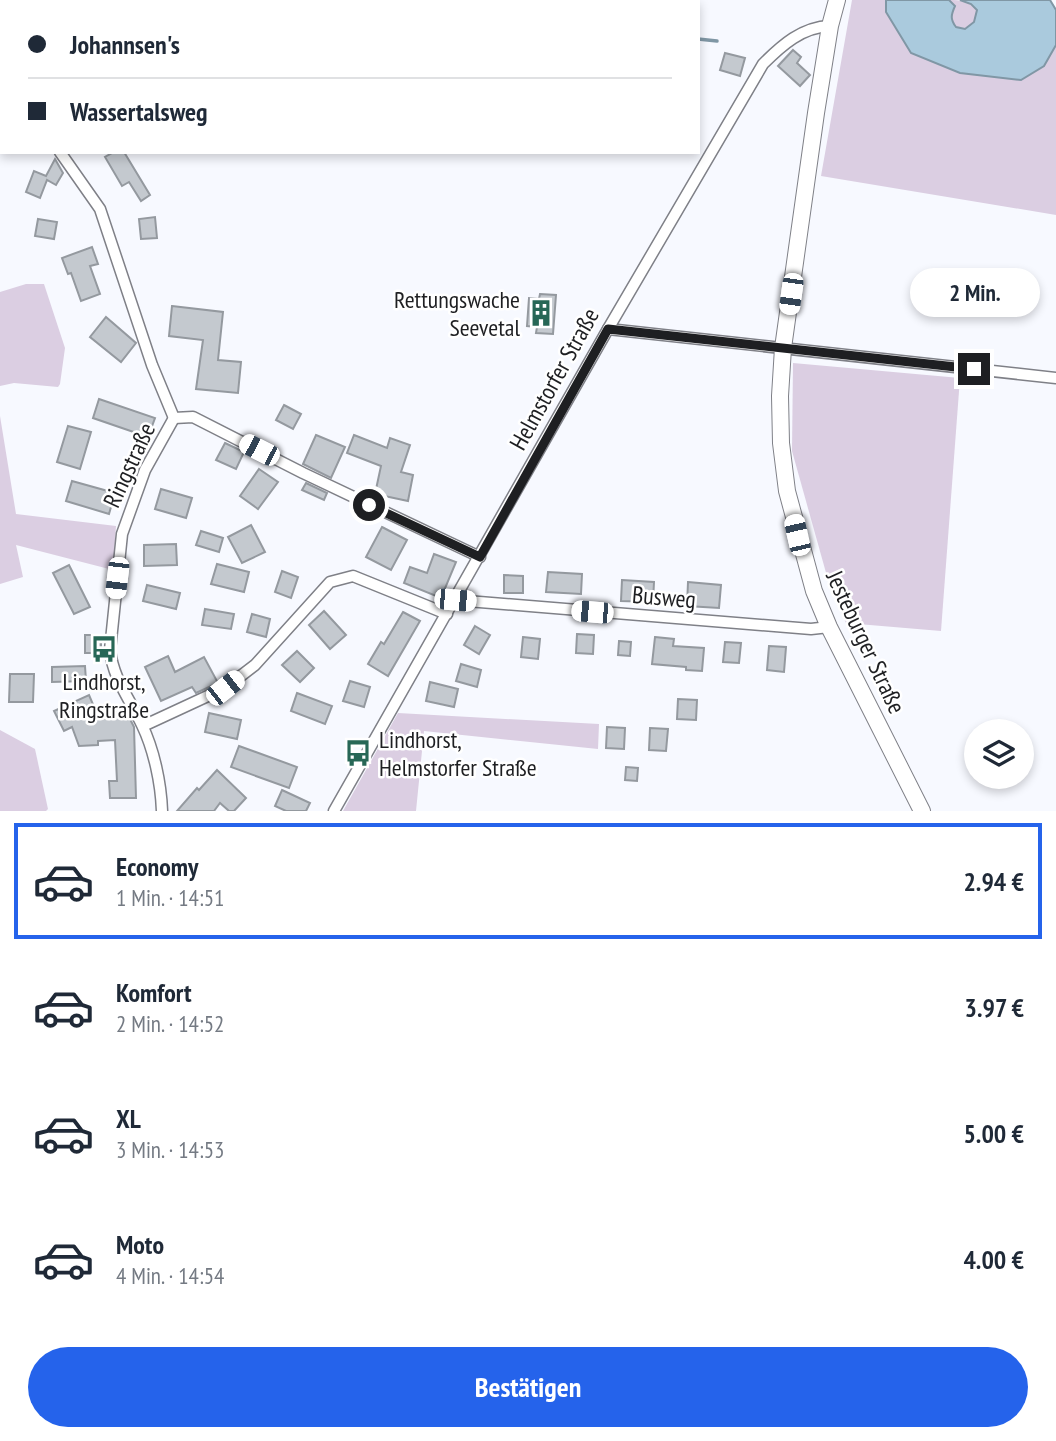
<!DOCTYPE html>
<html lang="de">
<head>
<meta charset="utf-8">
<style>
  :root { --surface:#fff; --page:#f2f2f3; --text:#1f2937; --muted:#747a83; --line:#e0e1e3; --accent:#2563eb }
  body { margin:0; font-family:"PT Sans Narrow",sans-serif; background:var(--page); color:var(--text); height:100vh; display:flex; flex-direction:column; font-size:26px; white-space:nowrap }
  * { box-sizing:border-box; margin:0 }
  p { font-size:23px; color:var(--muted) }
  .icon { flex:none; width:38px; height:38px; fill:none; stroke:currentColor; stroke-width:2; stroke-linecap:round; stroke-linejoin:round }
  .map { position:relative; height:811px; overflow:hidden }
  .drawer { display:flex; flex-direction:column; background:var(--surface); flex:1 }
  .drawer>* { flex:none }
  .guide { position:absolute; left:0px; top:0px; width:700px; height:154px; box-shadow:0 4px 10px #0003; display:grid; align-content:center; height:154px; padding:0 28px; background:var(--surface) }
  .fabs { position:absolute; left:964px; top:719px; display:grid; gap:14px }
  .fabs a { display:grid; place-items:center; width:70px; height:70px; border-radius:50%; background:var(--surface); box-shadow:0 4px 10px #0003; font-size:35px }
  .end { position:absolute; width:32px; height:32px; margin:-16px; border:9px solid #1e1f22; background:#fff; box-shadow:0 0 0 4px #fff }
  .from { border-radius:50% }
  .bubble { position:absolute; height:49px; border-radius:24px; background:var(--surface); box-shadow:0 4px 10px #0003; font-size:23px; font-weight:600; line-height:49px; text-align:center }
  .car { position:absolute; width:21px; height:42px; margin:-21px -10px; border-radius:9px; box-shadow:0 0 5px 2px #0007; background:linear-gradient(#fff 24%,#345 0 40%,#fff 0 76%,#345 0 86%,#fff 0) }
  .guide b { display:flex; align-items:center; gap:24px; height:66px; font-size:26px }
  .guide b+b { border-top:2px solid var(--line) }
  .guide i { width:18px; height:18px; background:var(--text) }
  ul { padding:12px 0 0; list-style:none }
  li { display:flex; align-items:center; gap:21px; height:116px; margin:0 14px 10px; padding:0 14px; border:4px solid transparent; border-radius:0px }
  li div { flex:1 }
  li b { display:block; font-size:26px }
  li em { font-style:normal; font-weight:600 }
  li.selected { border-color:var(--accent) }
  li>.icon { width:63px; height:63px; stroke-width:1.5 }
  .action { display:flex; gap:14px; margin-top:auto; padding:14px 28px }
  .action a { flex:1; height:80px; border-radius:42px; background:var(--accent); color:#fff; font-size:28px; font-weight:600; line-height:80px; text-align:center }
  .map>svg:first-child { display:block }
</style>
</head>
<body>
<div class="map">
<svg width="1056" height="811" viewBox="0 0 1056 811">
  <rect width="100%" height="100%" fill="#f7f9ff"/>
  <g fill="#dbcee2">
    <polygon points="0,0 400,0 401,2 2,2 2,50"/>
    <polygon points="852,0 886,0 887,12 939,63 960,73 1044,66 1056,45 1056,215 821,176"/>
    <path d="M949 0C960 0 969 1 977 10L974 22 965 29 956 27 951 21Z"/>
    <polygon points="26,284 44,284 65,348 60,384 58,387 14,383 0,386 0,292"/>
    <polygon points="793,363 960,378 941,631 846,623 830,587 792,451"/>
    <polygon points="0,416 16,514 116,526 113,570 16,545 23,577 0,584"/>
    <polygon points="398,713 599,724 598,749 424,731 416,811 343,811"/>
    <polygon points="0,730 35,749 48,809 46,811 0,811"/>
  </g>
  <path fill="#aacadd" stroke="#8097a5" stroke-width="2" d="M886 0H949L955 6C951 15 950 19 956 27L965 29 974 22 977 10 971 4 960 0H1050L1056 10V45L1044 66 1021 80 960 73 911 53 886 12Z"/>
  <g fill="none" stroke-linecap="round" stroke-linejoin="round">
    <g stroke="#8097a5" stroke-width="3.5">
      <polyline points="396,0 396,2"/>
      <polyline points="698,39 717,41"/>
    </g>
  </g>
  <g fill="#c4c9cf" stroke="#94999f" stroke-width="2">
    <polygon points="793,50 801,57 797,63 810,75 800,86 778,66"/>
    <polygon points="725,53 745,58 740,76 720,70"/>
    <polygon points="114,152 124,152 150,195 141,201 129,182 122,186 105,157"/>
    <polygon points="55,159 63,173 56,185 47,180 40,198 26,192 34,171 46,176"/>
    <polygon points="155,217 157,238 141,239 139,219"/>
    <polygon points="38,219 57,222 54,239 35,236"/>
    <polygon points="92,247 98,264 90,266 100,294 81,301 71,273 68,274 62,258"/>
    <polygon points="540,294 556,295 553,334 536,333 537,327 527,326 529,298 539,299"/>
    <polygon points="172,306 223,312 218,360 241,362 238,393 196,389 203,340 169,336"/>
    <polygon points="106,317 136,343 121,362 90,337"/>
    <polygon points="99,399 155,418 148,437 93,418"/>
    <polygon points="284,405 301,414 293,429 276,420"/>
    <polygon points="68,426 91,432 80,469 57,462"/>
    <polygon points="316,435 345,447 331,478 303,464"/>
    <polygon points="354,435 387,448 390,438 410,445 401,472 413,475 408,501 375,494 381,466 347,453"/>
    <polygon points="225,443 244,452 236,469 216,460"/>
    <polygon points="259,469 278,482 258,509 240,496"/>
    <polygon points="72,481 115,493 109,514 66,501"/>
    <polygon points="306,483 327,493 324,500 302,490"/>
    <polygon points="161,489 192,498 186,518 155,509"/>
    <polygon points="251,525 265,552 242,563 228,537"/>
    <polygon points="382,527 407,540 391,570 366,557"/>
    <polygon points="201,531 223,538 219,552 196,545"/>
    <polygon points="176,544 177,565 144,566 144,545"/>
    <polygon points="434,554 456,562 441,598 404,583 410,567 427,573"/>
    <polygon points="217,564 249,572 244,592 211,584"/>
    <polygon points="69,565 90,607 74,614 53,573"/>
    <polygon points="282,571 298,577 291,598 275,592"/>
    <polygon points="548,572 582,574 581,594 546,592"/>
    <polygon points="504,575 523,576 523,593 504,593"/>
    <polygon points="622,580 654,582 653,602 621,601"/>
    <polygon points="688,582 721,585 719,608 687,606"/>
    <polygon points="147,585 180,593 176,609 143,601"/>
    <polygon points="205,609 234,614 231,629 202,625"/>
    <polygon points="324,611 346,635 330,649 309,625"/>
    <polygon points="403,612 420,621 388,676 368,664 381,642 384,644"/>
    <polygon points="252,614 270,619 266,637 247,632"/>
    <polygon points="475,626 490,635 479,654 464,645"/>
    <polygon points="577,634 594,635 593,654 576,653"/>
    <rect x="85" y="635" width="16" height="18"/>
    <polygon points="523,637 540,639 538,659 521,657"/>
    <polygon points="655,637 674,639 673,646 704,648 702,671 686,670 686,667 652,664"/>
    <polygon points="619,641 631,642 630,656 618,655"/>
    <polygon points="725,642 741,643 739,663 723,662"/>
    <polygon points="769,646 786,647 784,672 767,670"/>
    <polygon points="297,651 314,668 300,682 282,665"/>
    <polygon points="168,656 175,672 204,657 218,683 196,693 192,687 161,701 145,667"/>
    <polygon points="461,664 481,670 477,687 456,681"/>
    <polygon points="85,666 86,681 52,682 52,667"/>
    <polygon points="10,674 34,674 33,702 9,702"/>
    <polygon points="350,681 370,687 364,707 343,701"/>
    <polygon points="430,682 458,689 454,707 426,701"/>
    <polygon points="297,693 332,706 325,724 291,711"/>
    <polygon points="89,695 97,714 126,711 134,727 136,798 110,798 109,781 117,781 115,740 98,741 98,745 79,746 72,727 64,731 54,711"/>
    <polygon points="678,699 697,700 696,720 677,719"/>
    <polygon points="209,713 241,720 237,739 205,732"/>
    <polygon points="607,727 625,728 624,749 606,748"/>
    <polygon points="650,728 668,729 666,751 649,750"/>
    <polygon points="239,746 297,767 289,788 231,767"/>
    <polygon points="626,767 638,768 637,781 625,780"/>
    <polygon points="217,770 246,798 234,811 229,811 220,803 214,811 177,811 197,788 199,790"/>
    <polygon points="282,790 310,803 306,811 286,811 275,806"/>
  </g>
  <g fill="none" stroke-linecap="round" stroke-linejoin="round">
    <defs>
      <g id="street">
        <polyline points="0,123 2,123"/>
        <polyline points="60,152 100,209 152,365 174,418"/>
        <polyline points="608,329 1056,378"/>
        <polyline points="174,418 193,417 303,473 480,557"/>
        <polyline points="455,600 811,629 829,627"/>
        <polyline points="143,726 225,688 255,665 330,582 353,576 447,614"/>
        <path d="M162 811C161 783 154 750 142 725 130 699 113 679 110 650L122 534 145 470 174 418"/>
        <path d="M334 811 608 329 763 64C782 45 802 27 830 26"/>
      </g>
      <polyline id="secondary" points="837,0 830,26 816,113 783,348 780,396 781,443 787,491 814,591 829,627 922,811"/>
    </defs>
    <use href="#street" stroke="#7f8087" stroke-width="13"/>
    <use href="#secondary" stroke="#7f8087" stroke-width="18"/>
    <use href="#street" stroke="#fff" stroke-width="10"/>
    <use href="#secondary" stroke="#fff" stroke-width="16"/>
  </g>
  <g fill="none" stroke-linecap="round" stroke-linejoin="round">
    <polyline stroke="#1e1f22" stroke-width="9" points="369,505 480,557 608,329 974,369"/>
  </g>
  <defs>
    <symbol id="building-bare" viewBox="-9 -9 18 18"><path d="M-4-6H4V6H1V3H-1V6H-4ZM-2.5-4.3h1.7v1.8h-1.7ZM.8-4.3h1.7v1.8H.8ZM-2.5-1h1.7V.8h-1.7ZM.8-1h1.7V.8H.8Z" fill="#276756" stroke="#fff" stroke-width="2.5" paint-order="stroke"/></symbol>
    <symbol id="bus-bare" viewBox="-9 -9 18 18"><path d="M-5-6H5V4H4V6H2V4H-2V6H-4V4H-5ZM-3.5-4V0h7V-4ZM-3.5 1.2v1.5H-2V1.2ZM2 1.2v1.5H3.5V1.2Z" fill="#276756" stroke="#fff" stroke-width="2.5" paint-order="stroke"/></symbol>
  </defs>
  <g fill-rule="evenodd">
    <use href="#building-bare" x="522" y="294" width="38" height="38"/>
    <use href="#bus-bare" x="85" y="630" width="38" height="38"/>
    <use href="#bus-bare" x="339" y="734" width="38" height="38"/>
  </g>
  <g text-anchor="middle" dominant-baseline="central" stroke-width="5" stroke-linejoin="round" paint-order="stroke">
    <g font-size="24" fill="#1e1f22" stroke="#fff" text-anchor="end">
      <text x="520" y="299">Rettungswache<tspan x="520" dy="28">Seevetal</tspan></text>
      <text x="104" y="681" text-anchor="middle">Lindhorst,<tspan x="104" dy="28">Ringstraße</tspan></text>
      <text x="379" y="739" text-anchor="start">Lindhorst,<tspan x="379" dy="28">Helmstorfer Straße</tspan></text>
    </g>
    <g font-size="24" fill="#1e1f22" stroke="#fff">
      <text transform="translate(554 379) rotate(-61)">Helmstorfer Straße</text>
      <text transform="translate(129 465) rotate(-65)">Ringstraße</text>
      <text transform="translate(664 597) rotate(5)">Busweg</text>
      <text transform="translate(866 642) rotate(65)">Jesteburger Straße</text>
    </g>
  </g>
</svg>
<div class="fabs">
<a><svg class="icon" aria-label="layers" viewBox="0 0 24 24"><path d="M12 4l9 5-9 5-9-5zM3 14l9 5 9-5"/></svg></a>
</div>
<i class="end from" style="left:369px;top:505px"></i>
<i class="end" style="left:974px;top:369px"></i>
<div class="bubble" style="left:910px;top:268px;width:130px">2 Min.</div>
<i class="car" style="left:791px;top:294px;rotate:188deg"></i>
<i class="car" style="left:259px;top:450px;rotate:297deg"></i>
<i class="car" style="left:797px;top:535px;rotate:347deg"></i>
<i class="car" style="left:117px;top:578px;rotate:187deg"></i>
<i class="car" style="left:455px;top:600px;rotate:95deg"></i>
<i class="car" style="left:592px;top:612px;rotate:275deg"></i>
<i class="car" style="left:225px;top:688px;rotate:52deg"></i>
<div class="guide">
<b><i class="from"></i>Johannsen's</b>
<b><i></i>Wassertalsweg</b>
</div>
</div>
<section class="drawer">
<ul>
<li class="selected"><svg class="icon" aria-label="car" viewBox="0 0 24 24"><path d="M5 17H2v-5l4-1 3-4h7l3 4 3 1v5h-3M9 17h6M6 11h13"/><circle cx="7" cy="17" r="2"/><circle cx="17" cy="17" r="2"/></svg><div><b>Economy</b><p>1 Min. · 14:51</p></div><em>2.94 €</em></li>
<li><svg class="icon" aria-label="car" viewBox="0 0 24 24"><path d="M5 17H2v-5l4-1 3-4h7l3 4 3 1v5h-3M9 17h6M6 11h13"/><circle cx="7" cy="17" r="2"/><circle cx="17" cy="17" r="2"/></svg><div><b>Komfort</b><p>2 Min. · 14:52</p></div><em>3.97 €</em></li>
<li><svg class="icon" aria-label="car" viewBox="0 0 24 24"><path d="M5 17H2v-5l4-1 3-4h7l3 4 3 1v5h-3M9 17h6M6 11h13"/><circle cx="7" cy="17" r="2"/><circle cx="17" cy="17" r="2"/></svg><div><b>XL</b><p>3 Min. · 14:53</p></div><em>5.00 €</em></li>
<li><svg class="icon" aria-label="car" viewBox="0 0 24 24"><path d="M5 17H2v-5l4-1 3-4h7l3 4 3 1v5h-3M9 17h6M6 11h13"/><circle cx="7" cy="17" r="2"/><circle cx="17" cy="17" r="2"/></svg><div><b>Moto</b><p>4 Min. · 14:54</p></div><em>4.00 €</em></li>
</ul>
<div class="action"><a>Bestätigen</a></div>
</section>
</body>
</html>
